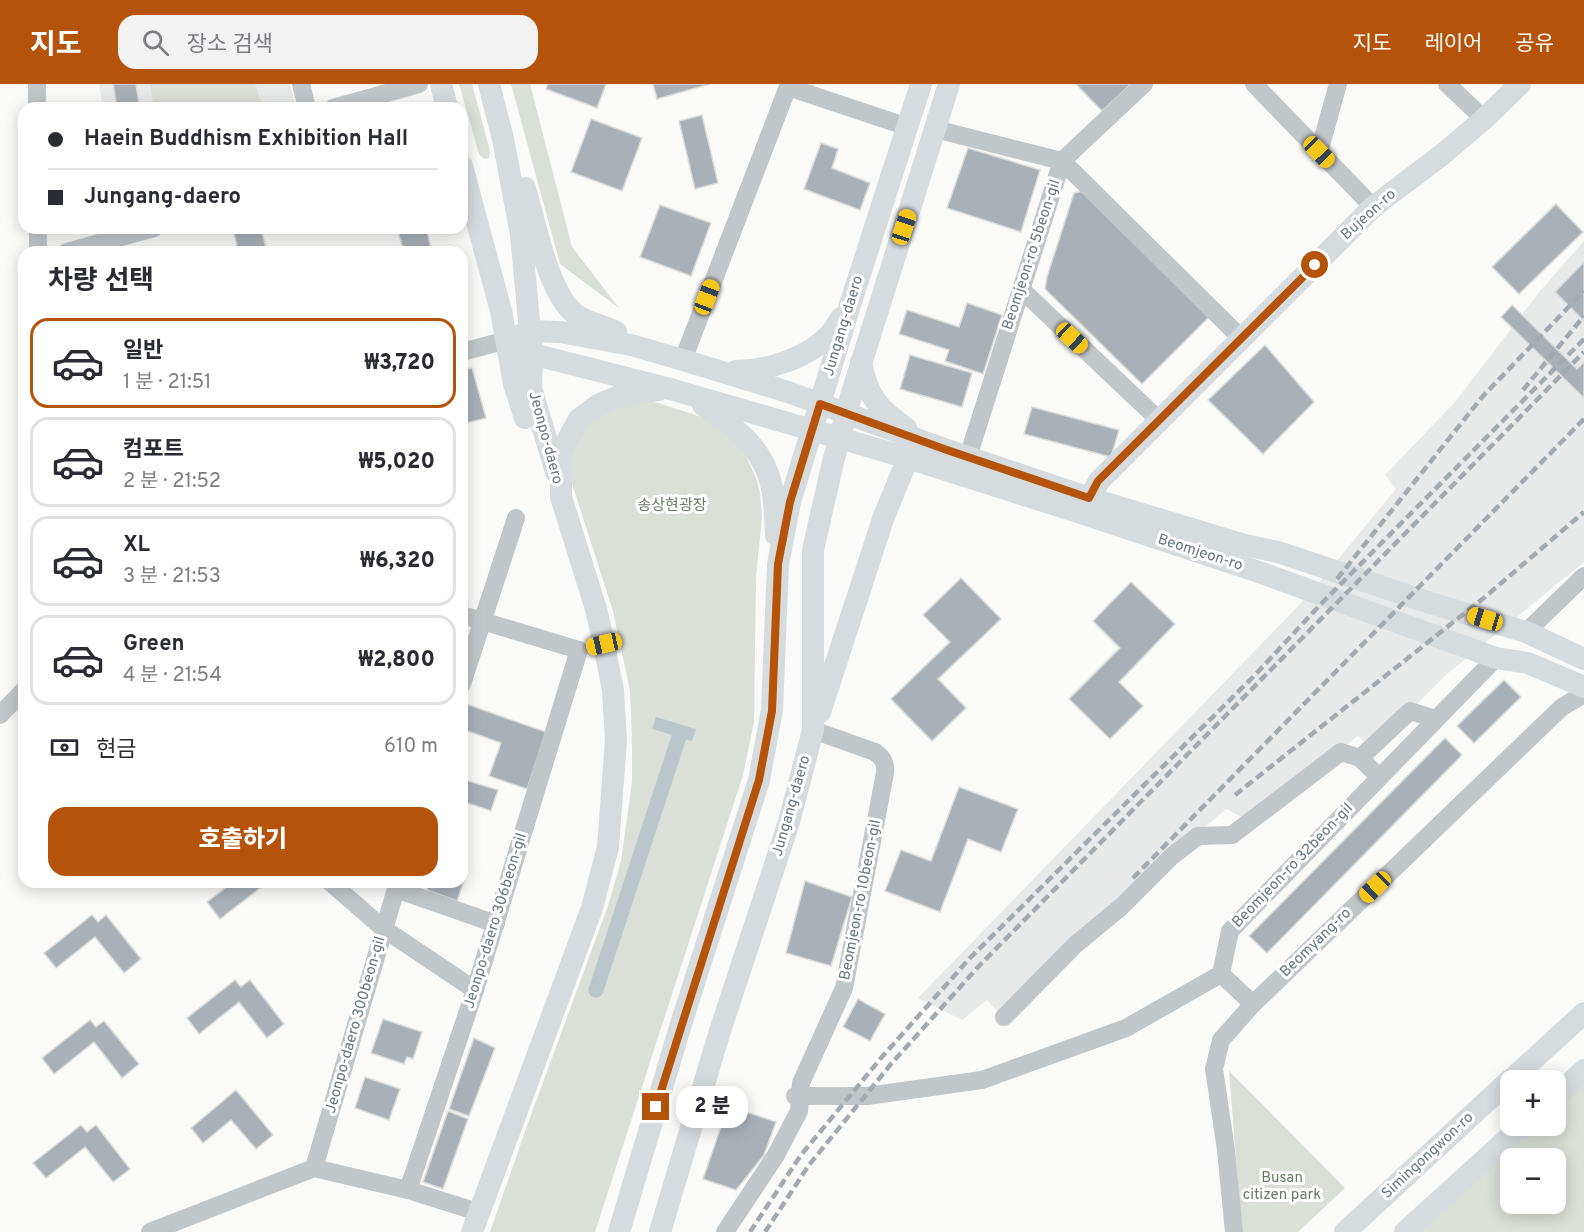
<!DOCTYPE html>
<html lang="ko">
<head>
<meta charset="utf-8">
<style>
  :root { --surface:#fff; --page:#f2f2f3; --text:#2b2b33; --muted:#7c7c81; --line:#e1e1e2; --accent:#b45309 }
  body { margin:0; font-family:Overpass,"Noto Sans KR",sans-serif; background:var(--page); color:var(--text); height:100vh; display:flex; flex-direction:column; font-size:22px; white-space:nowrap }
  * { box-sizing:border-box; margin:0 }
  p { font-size:20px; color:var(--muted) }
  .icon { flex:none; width:33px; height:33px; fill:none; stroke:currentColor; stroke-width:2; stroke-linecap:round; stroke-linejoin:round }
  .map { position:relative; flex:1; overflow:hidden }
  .details { position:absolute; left:18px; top:162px; width:450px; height:642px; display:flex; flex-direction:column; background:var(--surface); border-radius:18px; box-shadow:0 3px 15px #0003 }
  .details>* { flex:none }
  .guide { position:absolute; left:18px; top:18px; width:450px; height:132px; border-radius:18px; box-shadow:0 3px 15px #0003; display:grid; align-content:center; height:132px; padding:0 30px; background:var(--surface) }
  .tools { position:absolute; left:1500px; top:986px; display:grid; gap:12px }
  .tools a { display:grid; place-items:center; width:66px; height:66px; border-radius:12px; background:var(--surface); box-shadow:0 3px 15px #0003; font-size:30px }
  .end { position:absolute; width:27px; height:27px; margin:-14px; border:8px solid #b45309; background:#fff; box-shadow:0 0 0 3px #fff }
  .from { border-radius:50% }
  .bubble { position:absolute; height:42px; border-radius:18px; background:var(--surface); box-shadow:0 3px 15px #0003; font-size:20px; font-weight:800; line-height:42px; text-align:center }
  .car { position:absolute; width:18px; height:36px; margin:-18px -9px; border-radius:8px; box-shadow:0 0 4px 2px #0007; background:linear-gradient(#f5c518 24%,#345 0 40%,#f5c518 0 76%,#345 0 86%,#f5c518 0) }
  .guide b { display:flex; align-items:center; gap:21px; height:57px; font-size:22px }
  .guide b+b { border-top:2px solid var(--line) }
  .guide i { width:15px; height:15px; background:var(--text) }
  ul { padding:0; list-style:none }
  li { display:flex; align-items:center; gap:18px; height:90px; margin:0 12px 9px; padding:0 18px; border:3px solid var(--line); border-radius:18px }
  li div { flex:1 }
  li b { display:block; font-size:22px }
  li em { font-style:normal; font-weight:800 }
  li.active { border-color:var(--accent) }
  li>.icon { width:54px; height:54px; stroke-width:1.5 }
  h2 { padding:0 30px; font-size:27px; line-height:72px }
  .pay { display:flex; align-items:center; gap:15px; height:66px; padding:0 30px; font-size:22px }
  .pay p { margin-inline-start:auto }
  .button { display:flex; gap:12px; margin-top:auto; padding:12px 30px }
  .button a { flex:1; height:69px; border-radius:18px; background:var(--accent); color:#fff; font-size:24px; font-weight:800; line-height:69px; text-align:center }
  header { display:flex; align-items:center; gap:36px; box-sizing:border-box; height:84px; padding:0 30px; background:var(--accent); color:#fff }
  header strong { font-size:28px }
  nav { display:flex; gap:33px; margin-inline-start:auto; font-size:21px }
  .search { width:420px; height:54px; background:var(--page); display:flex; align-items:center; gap:15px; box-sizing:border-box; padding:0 21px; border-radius:18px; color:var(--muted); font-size:22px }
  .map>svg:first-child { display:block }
</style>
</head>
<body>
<header>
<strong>지도</strong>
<div class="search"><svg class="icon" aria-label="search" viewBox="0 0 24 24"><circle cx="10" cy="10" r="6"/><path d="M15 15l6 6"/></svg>장소 검색</div>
<nav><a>지도</a><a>레이어</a><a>공유</a></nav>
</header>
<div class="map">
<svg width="1584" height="1148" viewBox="0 0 1584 1148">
  <rect width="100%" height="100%" fill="#fafaf8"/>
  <g fill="#e8e9e9">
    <polygon points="99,0 290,0 296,24 103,24"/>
    <polygon points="1584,157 1584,478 1447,590 1372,665 1358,652 1250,737 1226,725 1134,804 1000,930 987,916 962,936 918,914 1306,514 1396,405 1385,391 1455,318 1540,207"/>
  </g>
  <g fill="#dadfd7" fill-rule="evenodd">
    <polygon points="150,0 255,0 263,24 154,24"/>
    <polygon points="459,0 472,0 490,67 489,74 484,75 479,70"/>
    <polygon points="511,0 530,0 572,163 619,224 560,180"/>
    <polygon points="648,316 699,332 716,341 744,368 757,396 760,409 762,433 756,493 754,638 743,691 595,1148 490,1148 527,1042 608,822 621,777 632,698 632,653 630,607 613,527 569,390 568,375 582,346 610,320"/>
    <polygon points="1229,987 1345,1104 1298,1148 1242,1148"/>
    <path d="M1584 997V1148H1416L1535 1041H1556V1022ZM1510 1074H1556V1119H1510Z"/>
  </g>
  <polygon fill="#bbc6ca" points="656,633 696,645 692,657 652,645"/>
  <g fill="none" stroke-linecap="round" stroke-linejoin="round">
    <polyline stroke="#bbc6ca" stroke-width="15" points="596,906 679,653"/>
  </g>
  <g fill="#a9b1b7" stroke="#dcdcda" stroke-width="1.5">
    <polygon points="113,0 136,0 140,24 117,24"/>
    <polygon points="548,0 606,0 597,24 546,5"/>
    <polygon points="653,0 710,0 657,15"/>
    <polygon points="1076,0 1131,0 1102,27"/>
    <polygon points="702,31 718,99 695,105 679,37"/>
    <polygon points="591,35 642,54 622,107 571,88"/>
    <polygon points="821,59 838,65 832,84 870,99 860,126 804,105"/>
    <polygon points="968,64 1040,86 1021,148 947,124"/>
    <polygon points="1084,107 1210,232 1142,300 1045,205 1047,193 1074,109"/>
    <polygon points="1556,120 1583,148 1519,210 1492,183"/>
    <polygon points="660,121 711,139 691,192 640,173"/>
    <polygon points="245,144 261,144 267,168 239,168 233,147"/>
    <polygon points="397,144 426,144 432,168 404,168"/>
    <polygon points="1584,178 1584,237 1555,208"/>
    <polygon points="967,219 1002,231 983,290 945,277 949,266 899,250 907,226 959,243"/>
    <polygon points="1512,221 1577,285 1584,278 1584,314 1501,233"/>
    <polygon points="1265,261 1314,318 1263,370 1208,316"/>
    <polygon points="910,271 972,289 962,323 900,305"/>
    <polygon points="472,284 486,334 462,340 462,285"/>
    <polygon points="1032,323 1119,346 1111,373 1024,350"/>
    <polygon points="961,494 1001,535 938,595 966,624 932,657 891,615 950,558 923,531"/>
    <polygon points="1131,498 1175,540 1119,598 1143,622 1110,655 1069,615 1120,564 1093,537"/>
    <polygon points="1504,596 1521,613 1474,659 1457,642"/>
    <polygon points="466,620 546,648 527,705 489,692 501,659 462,645"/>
    <polygon points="1445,654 1462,671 1267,869 1249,852"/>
    <polygon points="462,695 498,706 491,727 462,717"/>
    <polygon points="959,703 1018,725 1001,768 968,755 940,828 885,807 901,766 931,777"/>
    <polygon points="462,789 466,791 457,817 427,806 429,798 462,798"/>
    <polygon points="805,797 852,813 831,882 786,869"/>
    <polygon points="233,798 268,798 220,835 207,818"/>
    <polygon points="92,831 98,838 106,831 141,875 124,889 95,853 56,884 44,869"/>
    <polygon points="235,896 241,903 250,896 284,940 267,954 239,918 199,950 187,934"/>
    <polygon points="858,915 885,930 870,957 843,943"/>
    <polygon points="383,935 422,948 413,975 407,973 404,980 371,969"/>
    <polygon points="90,936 96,943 104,937 139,980 122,994 94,958 54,990 42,974"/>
    <polygon points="474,954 495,964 469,1032 449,1025"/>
    <polygon points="365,993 400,1005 389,1036 355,1024"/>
    <polygon points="236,1006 273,1051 256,1065 231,1036 203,1059 191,1044"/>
    <polygon points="728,1022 776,1038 764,1071 736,1106 703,1095"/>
    <polygon points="448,1027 468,1035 443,1105 423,1098"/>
    <polygon points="81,1041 87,1048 96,1041 130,1085 113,1098 85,1063 46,1094 33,1079"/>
  </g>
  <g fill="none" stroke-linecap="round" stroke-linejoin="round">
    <g stroke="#c1c6c9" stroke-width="18">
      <polyline points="37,0 37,24"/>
      <polyline points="301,0 307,24"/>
      <polyline points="1254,0 1373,123"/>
      <polyline points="1447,0 1484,35"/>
      <polyline points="788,3 908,43"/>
      <polyline points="333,24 419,0"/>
      <polyline points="935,45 1062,77"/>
      <polyline points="1319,68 1338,0"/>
      <polyline points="1062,77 1241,254"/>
      <polyline points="38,144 38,168"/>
      <polyline points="67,168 154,144"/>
      <polyline points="1021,205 1159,336"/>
      <polyline points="462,268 507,256"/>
      <polyline points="683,276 789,0"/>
      <polyline points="968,373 1062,77 1144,0"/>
      <polyline points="462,531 579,566"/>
      <polyline points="1526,548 1584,492"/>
      <polyline points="462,600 516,434"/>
      <polyline points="0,631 24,606"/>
      <polyline points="1379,693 1360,674 1410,627 1436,635"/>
      <polyline points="330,798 384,845 475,906"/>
      <polyline points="396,805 496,840"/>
      <polyline points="1221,890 1253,920"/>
      <polyline points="1004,933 1075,861 1121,823 1172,772 1198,752 1232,751 1341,668 1360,674"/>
      <polyline points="795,1012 867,1012 982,996 1126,944 1221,890 1230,847 1496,574"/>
      <polyline points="314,1084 398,798"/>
      <polyline points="408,1106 475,906 579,566"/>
      <polyline points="150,1148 314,1084 408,1106 478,1128"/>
      <path d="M725 1148 776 1071 799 1027 801 999 844 904 885 689C886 679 883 674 875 668L813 646"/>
      <polyline points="1234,1148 1226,1066 1214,985 1221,956 1253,920 1562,623 1584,610"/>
    </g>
    <g stroke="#d6dbde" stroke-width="22">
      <polyline points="441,0 447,24"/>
      <polyline points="489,0 503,55 521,150 532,270 531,304 556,388"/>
      <polyline points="462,82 501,227 514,300 525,334"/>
      <path d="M525 104C535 138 548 208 574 229 585 239 603 241 616 248"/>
      <polyline points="507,256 532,270 674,306 908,374 1081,429 1256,487 1496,574 1528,579 1584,603"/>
      <polyline points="507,256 531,247 560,248 631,261 683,276 788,308 947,366 1089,414 1245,461 1278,468 1424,517 1526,548 1584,575"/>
      <path d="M861 278C868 313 877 324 906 344"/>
      <path d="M736 287C766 287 809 274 830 250 834 246 837 240 841 234"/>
      <path d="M703 321C735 344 764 363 772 404 775 419 775 436 776 451"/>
      <polyline points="1082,427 1099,397 1373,123 1443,70 1484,35 1520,0"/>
      <polyline points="820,628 883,435 908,374"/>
      <polyline points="1511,996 1584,929"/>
      <polyline points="1556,1012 1584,986"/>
      <polyline points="472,1148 592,824 608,763 616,656 613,607 604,560 596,525 561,413 561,368 579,335 598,321 622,311 658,306"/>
      <polyline points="619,1148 681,940 759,696 772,626 778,480 790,418 850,221 921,0"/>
      <polyline points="660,1148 719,950 789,738 813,646 813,466 833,378 851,312 949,0"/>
      <polyline points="1345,1148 1510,996"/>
      <polyline points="1405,1148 1523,1041"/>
    </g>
    <g stroke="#a3aaaf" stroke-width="4.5" stroke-dasharray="9 4.5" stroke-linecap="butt">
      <polyline points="1523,306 1584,232"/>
      <polyline points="1337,495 1483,312 1584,207"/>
      <polyline points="1235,711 1485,513 1584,428"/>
      <polyline points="1133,794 1584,335"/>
      <polyline points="750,1148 801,1071 881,974 970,874 1255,591 1320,521 1584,255"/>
      <polyline points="765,1148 809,1081 891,980 979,882 1584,268"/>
    </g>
  </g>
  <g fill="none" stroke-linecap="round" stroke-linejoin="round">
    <polyline stroke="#b45309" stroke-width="8" points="656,1023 759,696 772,627 778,480 790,418 820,320 947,366 1089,414 1098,397 1315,181"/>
  </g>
  <g text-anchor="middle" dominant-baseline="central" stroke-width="6" stroke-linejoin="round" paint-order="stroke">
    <g font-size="15" fill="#667581" stroke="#fff">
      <text transform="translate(1369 131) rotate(-42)">Bujeon-ro</text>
      <text transform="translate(1032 171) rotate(-72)">Beomjeon-ro 5beon-gil</text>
      <text transform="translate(844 242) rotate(-73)">Jungang-daero</text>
      <text transform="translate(545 354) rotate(75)">Jeonpo-daero</text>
      <text transform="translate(1200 469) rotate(18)">Beomjeon-ro</text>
      <text transform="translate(792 722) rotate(-74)">Jungang-daero</text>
      <text transform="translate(1293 782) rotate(-46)">Beomjeon-ro 32beon-gil</text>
      <text transform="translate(861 816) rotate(-79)">Beomjeon-ro 10beon-gil</text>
      <text transform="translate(496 837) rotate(-73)">Jeonpo-daero 306beon-gil</text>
      <text transform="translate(1316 859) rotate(-44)">Beomyang-ro</text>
      <text transform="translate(356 941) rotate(-74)">Jeonpo-daero 300beon-gil</text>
      <text transform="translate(1428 1072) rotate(-43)">Simingongwon-ro</text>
    </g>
    <g font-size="15" fill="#697a65" stroke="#fff">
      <text x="672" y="422">송상현광장</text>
      <text x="1282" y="1094">Busan<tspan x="1282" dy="17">citizen park</tspan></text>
    </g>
  </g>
</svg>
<div class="tools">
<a>+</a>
<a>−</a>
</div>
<i class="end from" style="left:1315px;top:181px"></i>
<i class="end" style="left:656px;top:1023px"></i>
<div class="bubble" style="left:676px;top:1002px;width:72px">2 분</div>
<i class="car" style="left:1319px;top:68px;rotate:136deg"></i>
<i class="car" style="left:904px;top:143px;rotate:18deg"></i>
<i class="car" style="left:707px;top:213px;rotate:21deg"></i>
<i class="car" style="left:1072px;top:254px;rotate:133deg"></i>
<i class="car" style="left:1485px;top:535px;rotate:287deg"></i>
<i class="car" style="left:604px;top:560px;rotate:257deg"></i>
<i class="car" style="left:1375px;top:803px;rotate:226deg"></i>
<div class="guide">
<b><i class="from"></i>Haein Buddhism Exhibition Hall</b>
<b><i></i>Jungang-daero</b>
</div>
<section class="details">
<h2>차량 선택</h2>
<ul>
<li class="active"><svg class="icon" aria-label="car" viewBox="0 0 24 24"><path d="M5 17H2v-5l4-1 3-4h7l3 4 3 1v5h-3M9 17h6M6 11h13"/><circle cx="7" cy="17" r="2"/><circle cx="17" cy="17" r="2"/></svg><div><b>일반</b><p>1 분 · 21:51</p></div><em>₩3,720</em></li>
<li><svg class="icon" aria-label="car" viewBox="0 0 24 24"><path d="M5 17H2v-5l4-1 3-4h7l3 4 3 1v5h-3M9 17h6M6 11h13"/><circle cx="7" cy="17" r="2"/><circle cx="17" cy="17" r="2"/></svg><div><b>컴포트</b><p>2 분 · 21:52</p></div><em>₩5,020</em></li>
<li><svg class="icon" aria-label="car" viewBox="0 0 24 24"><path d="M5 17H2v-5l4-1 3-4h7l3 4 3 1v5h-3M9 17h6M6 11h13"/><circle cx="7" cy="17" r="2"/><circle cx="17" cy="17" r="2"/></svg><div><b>XL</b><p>3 분 · 21:53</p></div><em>₩6,320</em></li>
<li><svg class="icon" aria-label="car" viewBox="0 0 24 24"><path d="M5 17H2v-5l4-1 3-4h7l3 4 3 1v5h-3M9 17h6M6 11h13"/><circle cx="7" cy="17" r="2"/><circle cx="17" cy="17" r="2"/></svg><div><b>Green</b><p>4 분 · 21:54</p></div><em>₩2,800</em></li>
</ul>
<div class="pay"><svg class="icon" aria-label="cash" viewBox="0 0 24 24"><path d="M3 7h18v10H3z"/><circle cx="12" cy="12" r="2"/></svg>현금<p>610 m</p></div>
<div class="button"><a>호출하기</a></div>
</section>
</div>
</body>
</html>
